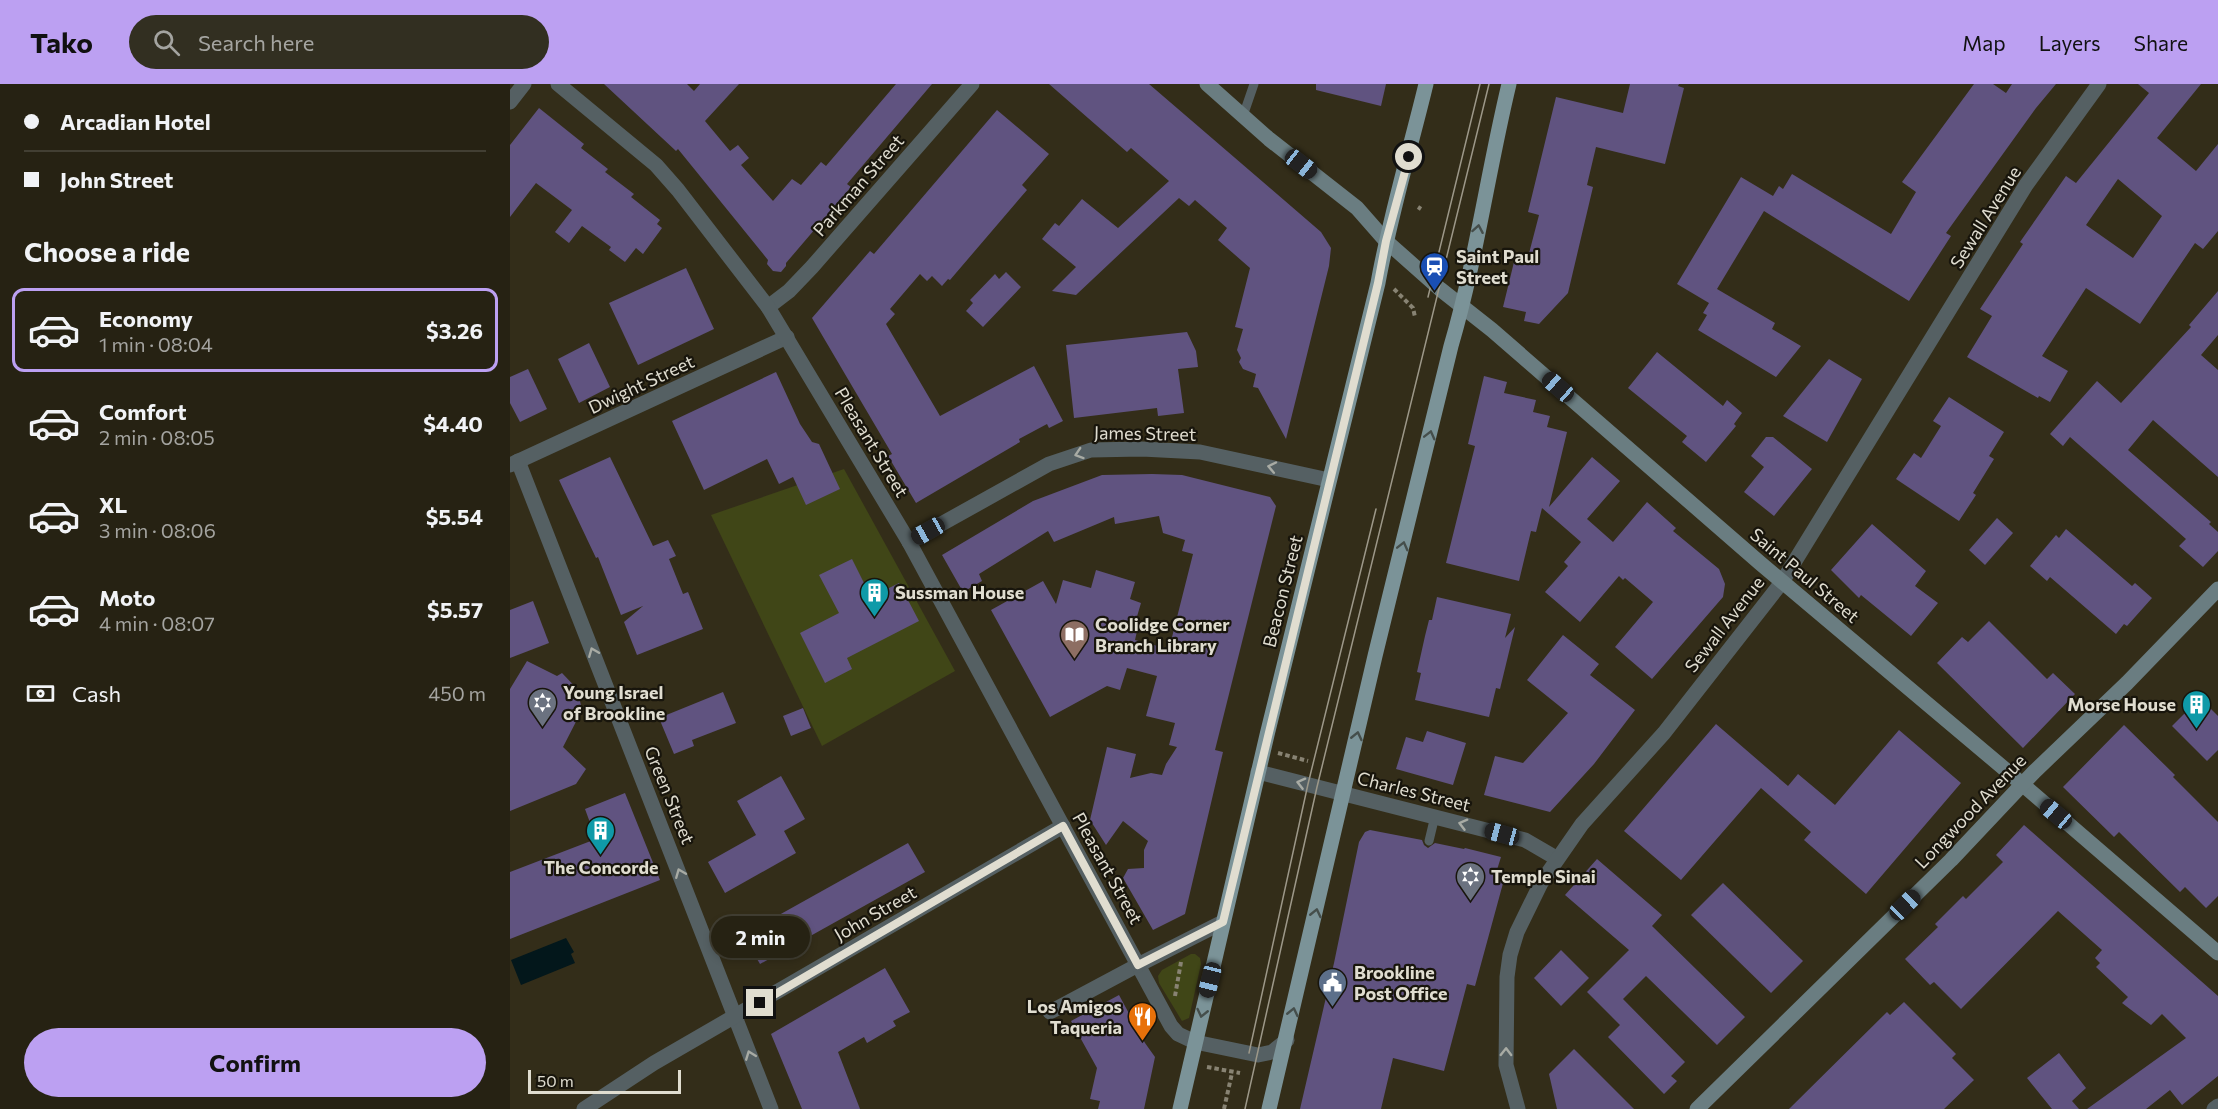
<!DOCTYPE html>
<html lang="en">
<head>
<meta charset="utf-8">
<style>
  :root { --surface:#262213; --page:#322f21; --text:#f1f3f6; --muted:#a4a4a0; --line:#423f33; --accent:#bca0f2 }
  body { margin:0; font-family:Commissioner,sans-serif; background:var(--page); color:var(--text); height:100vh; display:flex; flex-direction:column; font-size:22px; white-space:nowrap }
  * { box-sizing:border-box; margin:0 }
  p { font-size:20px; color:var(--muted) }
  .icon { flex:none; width:33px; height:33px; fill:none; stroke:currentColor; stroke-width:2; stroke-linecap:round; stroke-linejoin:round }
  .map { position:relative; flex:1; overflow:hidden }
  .drawer { display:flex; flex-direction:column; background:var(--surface); width:510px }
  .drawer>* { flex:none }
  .top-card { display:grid; align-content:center; height:132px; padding:0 24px; background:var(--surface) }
  .scale { position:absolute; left:18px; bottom:15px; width:153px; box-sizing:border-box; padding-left:6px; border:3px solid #e0ddd0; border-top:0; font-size:16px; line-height:21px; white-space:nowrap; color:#e0ddd0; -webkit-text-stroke:4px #18150c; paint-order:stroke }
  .end { position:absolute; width:27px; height:27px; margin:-14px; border:8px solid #e0ddd0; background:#111; box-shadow:0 0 0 3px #111 }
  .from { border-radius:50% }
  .bubble { position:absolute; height:42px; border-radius:21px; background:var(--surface); box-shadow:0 3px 9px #0003,0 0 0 2px var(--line); font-size:20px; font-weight:700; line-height:42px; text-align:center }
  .car { position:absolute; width:18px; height:36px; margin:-18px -9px; border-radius:8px; box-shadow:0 0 4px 2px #0007; background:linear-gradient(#222 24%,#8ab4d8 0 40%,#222 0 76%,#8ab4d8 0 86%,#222 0) }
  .top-card b { display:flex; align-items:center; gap:21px; height:57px; font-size:22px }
  .top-card b+b { border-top:2px solid var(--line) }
  .top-card i { width:15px; height:15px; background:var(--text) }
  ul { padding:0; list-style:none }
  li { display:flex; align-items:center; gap:18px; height:84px; margin:0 12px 9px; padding:0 12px; border:3px solid transparent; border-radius:12px }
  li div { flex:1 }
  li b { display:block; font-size:22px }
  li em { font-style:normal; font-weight:700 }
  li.current { border-color:var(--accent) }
  li>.icon { width:54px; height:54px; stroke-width:1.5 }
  h2 { padding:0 24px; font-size:27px; line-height:72px }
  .pay { display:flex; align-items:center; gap:15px; height:66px; padding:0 24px; font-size:22px }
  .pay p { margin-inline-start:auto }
  .button { display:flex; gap:12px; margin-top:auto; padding:12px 24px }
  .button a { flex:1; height:69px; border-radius:36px; background:var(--accent); color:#111; font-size:24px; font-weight:700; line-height:69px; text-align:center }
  header { display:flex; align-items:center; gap:36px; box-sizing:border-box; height:84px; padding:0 30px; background:var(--accent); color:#111 }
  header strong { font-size:28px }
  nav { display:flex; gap:33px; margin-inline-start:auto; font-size:21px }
  .search { width:420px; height:54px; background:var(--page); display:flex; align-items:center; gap:15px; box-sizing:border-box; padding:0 21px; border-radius:33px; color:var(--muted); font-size:22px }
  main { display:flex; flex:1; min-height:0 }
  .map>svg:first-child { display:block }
</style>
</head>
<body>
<header>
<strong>Tako</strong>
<div class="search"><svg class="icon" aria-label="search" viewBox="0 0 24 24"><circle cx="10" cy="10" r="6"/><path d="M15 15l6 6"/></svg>Search here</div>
<nav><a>Map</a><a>Layers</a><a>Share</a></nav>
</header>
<main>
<section class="drawer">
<div class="top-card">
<b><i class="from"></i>Arcadian Hotel</b>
<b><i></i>John Street</b>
</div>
<h2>Choose a ride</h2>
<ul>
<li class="current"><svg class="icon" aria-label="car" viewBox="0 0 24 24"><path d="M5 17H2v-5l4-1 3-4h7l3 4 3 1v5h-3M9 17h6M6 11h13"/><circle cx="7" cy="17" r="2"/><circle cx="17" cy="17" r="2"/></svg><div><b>Economy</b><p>1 min · 08:04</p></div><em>$3.26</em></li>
<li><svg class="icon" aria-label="car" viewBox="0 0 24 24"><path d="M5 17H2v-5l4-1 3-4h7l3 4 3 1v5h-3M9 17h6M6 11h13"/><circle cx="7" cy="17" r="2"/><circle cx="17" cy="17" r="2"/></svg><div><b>Comfort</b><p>2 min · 08:05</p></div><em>$4.40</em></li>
<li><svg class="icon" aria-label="car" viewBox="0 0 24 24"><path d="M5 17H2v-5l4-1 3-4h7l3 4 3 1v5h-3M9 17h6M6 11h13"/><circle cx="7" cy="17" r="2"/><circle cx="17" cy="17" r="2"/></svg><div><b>XL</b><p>3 min · 08:06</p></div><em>$5.54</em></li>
<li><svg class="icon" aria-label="car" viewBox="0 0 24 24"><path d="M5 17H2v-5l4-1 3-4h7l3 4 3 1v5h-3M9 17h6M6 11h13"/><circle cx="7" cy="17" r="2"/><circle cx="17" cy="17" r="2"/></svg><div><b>Moto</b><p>4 min · 08:07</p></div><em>$5.57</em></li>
</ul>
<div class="pay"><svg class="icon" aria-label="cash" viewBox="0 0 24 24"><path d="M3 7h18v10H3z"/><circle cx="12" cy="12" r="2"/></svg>Cash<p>450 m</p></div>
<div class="button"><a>Confirm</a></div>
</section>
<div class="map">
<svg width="1708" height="1025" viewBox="0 0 1708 1025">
  <rect width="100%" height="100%" fill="#332d19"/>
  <g fill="#404617">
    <polygon points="334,385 445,587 312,662 201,431"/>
    <polygon points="685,870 690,874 691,880 679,934 672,937 649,899 648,892 652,886 681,870"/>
  </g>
  <polygon fill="#03171b" points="56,854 64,868 61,870 65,879 11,901 1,876"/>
  <g fill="#605380" fill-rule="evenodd">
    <polygon points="94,0 177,0 184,7 190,0 229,0 195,37 220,67 228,61 239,74 231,81 263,117 282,95 291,101 311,78 316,82 386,0 422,0 337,100 341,103 276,179 276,182 271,188 263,187 257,180 258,176 168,65 166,67"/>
    <polygon points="539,0 639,0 811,148 821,164 819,182 776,355 748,304 743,303 746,290 733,285 729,278 731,274 727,266 733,245 725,243 740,184 708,156 717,144 685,116 679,122 669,114 566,211 542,207 566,183 532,155 545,139 549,142 572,115 608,144 659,97 621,64 617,68"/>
    <polygon points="806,0 876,0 871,22 806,6"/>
    <polygon points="1120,0 1169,0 1168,2 1174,4 1155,80 1086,63 1077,101 1083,103 1058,209 1029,240 1014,237 1016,228 993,223 1004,178 1016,181 1029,131 1018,128 1046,13 1113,29"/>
    <polygon points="1464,0 1483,0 1496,9 1502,0 1546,0 1526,24 1436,149 1441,152 1399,217 1254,127 1207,205 1265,239 1262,245 1291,262 1266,293 1188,246 1197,231 1193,229 1199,219 1167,200 1231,93 1263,112 1269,102 1273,105 1282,90 1381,150 1406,108 1392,98"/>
    <path d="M1628 0H1691L1647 54 1686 87 1708 60V147L1693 165 1685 159 1630 240 1576 204 1532 272 1558 287 1540 318 1529 312 1528 314 1457 273 1482 232 1470 225 1513 160 1510 158 1556 92 1566 99 1639 9ZM1608 95 1652 132 1623 174 1576 141Z"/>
    <polygon points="29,24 74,60 71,64 98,85 95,88 124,110 121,113 150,136 147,140 152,144 133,170 126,164 115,178 99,166 101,163 72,142 59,159 45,148 62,126 26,99 0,133 0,61"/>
    <polygon points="487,26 539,70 512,101 517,106 440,196 438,195 432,202 422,192 417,197 410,190 380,225 385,230 376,240 430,332 524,282 553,337 539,344 537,340 509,355 510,358 406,419 378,372 382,370 302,234 360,167 364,170"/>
    <polygon points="176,184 204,245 128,281 99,219"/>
    <polygon points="496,188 511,203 473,243 456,227 463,219 460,216 485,190 489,195"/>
    <polygon points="1708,207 1708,251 1691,271 1708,286 1708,393 1643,336 1618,366 1701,438 1699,440 1708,448 1708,467 1693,483 1669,462 1676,455 1560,353 1553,362 1540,350 1587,297 1611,319 1681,243 1679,241"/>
    <polygon points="677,248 686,267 688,283 668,285 674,329 648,332 647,324 564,334 556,261"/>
    <polygon points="79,259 100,303 69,319 48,275"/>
    <polygon points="1147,268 1213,322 1217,316 1232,329 1224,340 1226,342 1196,378 1172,358 1177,352 1118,304"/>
    <polygon points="1319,275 1352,295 1317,358 1273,332"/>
    <polygon points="18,285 37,325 10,338 0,319 0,293"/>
    <polygon points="266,288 290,340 302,358 309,360 330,405 296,421 283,393 269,400 257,375 194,406 162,337"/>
    <polygon points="974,292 997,298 994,309 1026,316 1023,328 1040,332 1037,343 1057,348 1039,423 1082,373 1110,397 1077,435 1103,458 1137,418 1166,444 1163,447 1209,485 1215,500 1213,513 1142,595 1105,563 1143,518 1115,494 1113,496 1109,492 1070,538 1035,508 1058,482 1054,478 1071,458 1032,424 1026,448 1021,447 1009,497 936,479 965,362 958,360"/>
    <polygon points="1439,313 1494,348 1479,372 1484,375 1463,409 1466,411 1449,437 1386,395 1404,369 1411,374 1431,342 1423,337"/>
    <polygon points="1256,353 1263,353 1302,385 1264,432 1234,408 1254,383 1241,372"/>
    <polygon points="100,373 143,462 158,456 166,472 159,475 173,510 178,508 193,545 127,571 114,538 133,522 111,531 88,473 86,474 49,396"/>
    <polygon points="642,390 672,391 760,413 766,422 705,666 713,668 675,830 643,846 613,794 618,785 634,784 634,766 638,757 613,737 596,761 580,736 597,663 626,670 620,694 641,689 652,691 656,680 667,663 659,661 665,639 636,632 647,592 617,584 610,606 597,602 540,633 481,526 533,497 546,520 553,496 581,504 586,486 625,498 620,515 631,519 623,546 627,547 625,556 659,565 683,470 672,467 675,456 653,449 649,432 605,440 604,433 544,458 538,447 469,490 472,497 453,508 432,471 523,417 592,391"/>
    <polygon points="1487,434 1503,449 1475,481 1459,466"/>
    <polygon points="1362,440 1416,487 1405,502 1428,519 1401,552 1351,511 1349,514 1321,486"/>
    <polygon points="1556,445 1622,502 1625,499 1642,514 1617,542 1614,540 1606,550 1540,493 1537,497 1520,482 1546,451 1549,454"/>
    <polygon points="342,475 355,501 363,497 369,509 389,499 409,537 337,574 342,585 315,599 290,549 329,529 309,491"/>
    <polygon points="927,513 1001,530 995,554 1005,543 990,605 986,604 979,633 905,616 911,589 907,588 915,552 919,536 922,536"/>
    <polygon points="23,517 39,559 0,574 0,526"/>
    <polygon points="1479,537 1537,595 1543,589 1565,610 1513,664 1427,579 1452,553 1458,558"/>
    <polygon points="1053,551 1089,580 1080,591 1125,626 1084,680 1040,728 974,711 985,672 1013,679 1058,629 1017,596"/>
    <polygon points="17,577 47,592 52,589 74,612 70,617 72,626 53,663 76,685 66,700 0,727 0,605"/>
    <polygon points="213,608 226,639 182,656 184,662 164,670 149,634"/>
    <polygon points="1690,614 1708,632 1708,666 1697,677 1662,642"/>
    <polygon points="293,624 301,644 281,652 273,632"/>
    <polygon points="1206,640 1278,702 1288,690 1325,721 1389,646 1451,699 1356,810 1294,756 1301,748 1251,704 1171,796 1114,747"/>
    <polygon points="1614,641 1665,691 1663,693 1708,738 1708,812 1696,824 1675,803 1670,808 1609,748 1604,753 1553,703"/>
    <polygon points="917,647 956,659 943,701 886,685 896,653 913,658"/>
    <polygon points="271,692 295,735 274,747 286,769 215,809 198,778 246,751 227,717"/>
    <polygon points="115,709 150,796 0,855 0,788 86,755 75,725"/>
    <polygon points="1514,741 1708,912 1708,992 1672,1021 1660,1006 1636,1025 1577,1025 1676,954 1652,930 1641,941 1612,919 1618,913 1586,883 1590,879 1585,874 1592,866 1548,827 1451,925 1424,898 1420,901 1395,875 1428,843 1425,840 1453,812 1456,815 1493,778 1486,771"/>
    <polygon points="860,746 912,756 914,761 918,764 925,759 954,765 955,764 991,773 986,789 995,792 965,902 957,900 934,987 883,974 871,1025 790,1025 824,879 849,758 855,748"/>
    <polygon points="398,759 415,788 250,880 233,851"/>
    <polygon points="1087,775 1152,831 1142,842 1235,933 1207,961 1136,892 1113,915 1175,978 1161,992 1167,997 1154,1010 1098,953 1110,941 1077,908 1119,866 1055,811"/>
    <polygon points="1213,799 1293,877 1261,909 1181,831"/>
    <polygon points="1051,866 1079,894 1051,922 1024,894"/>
    <polygon points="375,884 400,928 383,937 386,942 357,959 354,953 328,968 350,1025 292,1025 261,950"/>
    <polygon points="609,911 635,959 645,973 634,1025 588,1025 590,1017 580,1015 587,984 561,937"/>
    <polygon points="1394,918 1446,970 1442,974 1464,996 1434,1025 1279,1025 1377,928 1380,931"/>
    <polygon points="1064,965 1124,1025 1047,1025 1039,990"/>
    <polygon points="1549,969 1576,1004 1562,1017 1569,1025 1542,1025 1517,994"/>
  </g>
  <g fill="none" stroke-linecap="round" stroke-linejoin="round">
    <g stroke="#888373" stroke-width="4" stroke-dasharray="4.5 3" stroke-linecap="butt">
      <polyline points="908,123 911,125"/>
      <polyline points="884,205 903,224 905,233"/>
      <polyline points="768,669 798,677"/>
      <polyline points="665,912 671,878"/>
      <polyline points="697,983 730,989"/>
      <polyline points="714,1025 722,989"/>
    </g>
    <g stroke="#556063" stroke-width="9">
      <polyline points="733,32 744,0"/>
      <polyline points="919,757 925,732"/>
    </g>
    <g stroke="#556063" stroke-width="15">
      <polyline points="0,18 14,0"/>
      <polyline points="258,223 279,207 302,183 462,0"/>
      <polyline points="8,377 261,1025"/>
      <polyline points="0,381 277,253"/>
      <polyline points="399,458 539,380 581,366 632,365 690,368 819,396"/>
      <polyline points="748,688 1015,756 1046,774"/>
      <polyline points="540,928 628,881"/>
      <polyline points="74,1025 144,979 553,742"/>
      <polyline points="1008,1025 996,981 997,893 1000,871 1007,848 1031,799 1072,740 1154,649 1272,498 1516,101 1589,0"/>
      <polyline points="1704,1025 1708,1022"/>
    </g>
    <g stroke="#556063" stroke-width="15">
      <polyline points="48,0 146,81 168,106 258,223 399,458 661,942 668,950 685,958 748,971 762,968 777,956"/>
      <polyline points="628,881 713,838"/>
    </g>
    <g stroke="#6a7d81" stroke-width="15">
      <polyline points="697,0 759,55 847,124 876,157 930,205 982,246 1250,479 1497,687 1708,869"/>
      <polyline points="1187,1025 1441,776 1524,688 1617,599 1708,505"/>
    </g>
    <g stroke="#7b9398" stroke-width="15">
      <path d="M670 1025 757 651 868 199C880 132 900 66 916 0"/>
      <path d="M759 1025 865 572 941 262C966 177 978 87 999 0"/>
    </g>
    <g stroke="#9d9889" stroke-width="1.5">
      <polyline points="918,213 970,0"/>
      <polyline points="739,969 798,700 866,425"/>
      <polyline points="735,1025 807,703 979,0"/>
    </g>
  </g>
  <defs><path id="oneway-chevron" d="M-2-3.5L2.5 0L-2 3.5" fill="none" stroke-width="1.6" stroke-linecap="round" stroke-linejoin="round" transform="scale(1.5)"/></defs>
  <g stroke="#454e4b">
    <use href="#oneway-chevron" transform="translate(968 145) rotate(-80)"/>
    <use href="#oneway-chevron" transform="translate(920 351) rotate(-76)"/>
    <use href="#oneway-chevron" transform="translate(893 462) rotate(-76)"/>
    <use href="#oneway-chevron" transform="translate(847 652) rotate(-77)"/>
    <use href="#oneway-chevron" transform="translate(806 829) rotate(-77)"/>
    <use href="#oneway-chevron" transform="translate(783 928) rotate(-77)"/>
    <use href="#oneway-chevron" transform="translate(692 929) rotate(103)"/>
  </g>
  <g stroke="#a8aba4">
    <use href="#oneway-chevron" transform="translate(569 370) rotate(162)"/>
    <use href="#oneway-chevron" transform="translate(762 383) rotate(-168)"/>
    <use href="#oneway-chevron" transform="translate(83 568) rotate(-112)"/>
    <use href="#oneway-chevron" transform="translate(791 699) rotate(-166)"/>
    <use href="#oneway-chevron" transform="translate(953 740) rotate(-165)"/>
    <use href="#oneway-chevron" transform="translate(170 789) rotate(-112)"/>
    <use href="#oneway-chevron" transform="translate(996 968) rotate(-89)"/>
    <use href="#oneway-chevron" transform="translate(240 971) rotate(-111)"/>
  </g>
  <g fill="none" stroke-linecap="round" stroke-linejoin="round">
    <polyline stroke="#e0ddd0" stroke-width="8" points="250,919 553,742 628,881 713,838 868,199 876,157 899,73"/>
  </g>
  <defs>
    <symbol id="station-pin" viewBox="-11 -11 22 30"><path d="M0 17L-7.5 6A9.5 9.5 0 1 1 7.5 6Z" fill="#1a4fb4" stroke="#18150c"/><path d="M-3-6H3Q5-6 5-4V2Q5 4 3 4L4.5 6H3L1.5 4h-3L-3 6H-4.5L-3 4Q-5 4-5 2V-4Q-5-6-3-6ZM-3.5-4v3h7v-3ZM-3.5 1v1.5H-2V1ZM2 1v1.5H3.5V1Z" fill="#fff"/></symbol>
    <symbol id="building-pin" viewBox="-11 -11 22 30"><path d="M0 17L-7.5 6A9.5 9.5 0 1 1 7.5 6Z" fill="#0f9aa8" stroke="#18150c"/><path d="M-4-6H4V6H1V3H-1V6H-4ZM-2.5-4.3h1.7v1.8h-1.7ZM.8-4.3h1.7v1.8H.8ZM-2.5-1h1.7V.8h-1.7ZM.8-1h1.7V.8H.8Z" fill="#fff"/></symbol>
    <symbol id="library-pin" viewBox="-11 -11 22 30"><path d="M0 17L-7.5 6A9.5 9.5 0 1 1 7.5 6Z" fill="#8d6e63" stroke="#18150c"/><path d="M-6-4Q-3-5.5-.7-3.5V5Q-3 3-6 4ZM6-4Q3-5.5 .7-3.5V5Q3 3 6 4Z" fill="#fff"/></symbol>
    <symbol id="synagogue-pin" viewBox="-11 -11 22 30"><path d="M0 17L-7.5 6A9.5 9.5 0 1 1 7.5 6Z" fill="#6b7280" stroke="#18150c"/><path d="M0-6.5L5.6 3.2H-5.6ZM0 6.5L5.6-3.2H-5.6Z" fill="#fff"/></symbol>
    <symbol id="civic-pin" viewBox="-11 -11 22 30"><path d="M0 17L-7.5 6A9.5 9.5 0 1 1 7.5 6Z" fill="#5c6f8a" stroke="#18150c"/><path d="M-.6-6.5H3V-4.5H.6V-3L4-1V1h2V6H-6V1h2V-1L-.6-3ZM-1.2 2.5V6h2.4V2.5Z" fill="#fff"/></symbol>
    <symbol id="restaurant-pin" viewBox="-11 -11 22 30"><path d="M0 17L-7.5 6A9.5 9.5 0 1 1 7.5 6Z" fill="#e8710a" stroke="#18150c"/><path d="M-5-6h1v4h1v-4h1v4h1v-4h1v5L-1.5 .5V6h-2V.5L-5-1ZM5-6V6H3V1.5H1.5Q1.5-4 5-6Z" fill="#fff"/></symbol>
  </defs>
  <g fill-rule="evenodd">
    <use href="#station-pin" x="908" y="166" width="33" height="45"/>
    <use href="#building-pin" x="348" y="492" width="33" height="45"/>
    <use href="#library-pin" x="548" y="534" width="33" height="45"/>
    <use href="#synagogue-pin" x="16" y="602" width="33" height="45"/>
    <use href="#building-pin" x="1670" y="604" width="33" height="45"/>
    <use href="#building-pin" x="74" y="730" width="33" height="45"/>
    <use href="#synagogue-pin" x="944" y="776" width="33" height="45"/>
    <use href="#civic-pin" x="806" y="882" width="33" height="45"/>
    <use href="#restaurant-pin" x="616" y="916" width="33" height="45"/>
  </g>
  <g text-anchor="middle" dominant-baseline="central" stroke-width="4.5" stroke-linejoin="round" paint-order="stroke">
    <g font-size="18" fill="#e0ddd0" stroke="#18150c">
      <text transform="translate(348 101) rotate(-49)">Parkman Street</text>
      <text transform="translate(1475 133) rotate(-58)">Sewall Avenue</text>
      <text transform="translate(131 300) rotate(-25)">Dwight Street</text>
      <text transform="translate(635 349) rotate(1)">James Street</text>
      <text transform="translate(362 358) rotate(59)">Pleasant Street</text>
      <text transform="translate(1295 491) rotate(40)">Saint Paul Street</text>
      <text transform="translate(772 507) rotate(-76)">Beacon Street</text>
      <text transform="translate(1214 540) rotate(-52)">Sewall Avenue</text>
      <text transform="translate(904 707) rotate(14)">Charles Street</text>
      <text transform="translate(160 711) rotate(68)">Green Street</text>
      <text transform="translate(1460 727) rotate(-46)">Longwood Avenue</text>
      <text transform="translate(598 784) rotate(61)">Pleasant Street</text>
      <text transform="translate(365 829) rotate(-30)">John Street</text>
    </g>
    <g font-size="18" font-weight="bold" fill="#e0ddd0" stroke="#18150c" text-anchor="start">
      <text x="946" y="172">Saint Paul<tspan x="946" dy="21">Street</tspan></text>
      <text x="385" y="508">Sussman House</text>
      <text x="585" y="540">Coolidge Corner<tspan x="585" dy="21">Branch Library</tspan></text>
      <text x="53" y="608">Young Israel<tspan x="53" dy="21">of Brookline</tspan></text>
      <text x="1666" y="620" text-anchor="end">Morse House</text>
      <text x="91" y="783" text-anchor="middle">The Concorde</text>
      <text x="981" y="792">Temple Sinai</text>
      <text x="844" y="888">Brookline<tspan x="844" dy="21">Post Office</tspan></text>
      <text x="612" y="922" text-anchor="end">Los Amigos<tspan x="612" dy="21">Taqueria</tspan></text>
    </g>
  </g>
</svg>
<div class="scale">50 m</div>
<i class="end from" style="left:899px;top:73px"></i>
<i class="end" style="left:250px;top:919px"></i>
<div class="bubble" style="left:201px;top:832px;width:99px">2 min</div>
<i class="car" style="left:791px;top:80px;rotate:128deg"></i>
<i class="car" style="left:1048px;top:303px;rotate:311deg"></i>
<i class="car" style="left:418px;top:447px;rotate:241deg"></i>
<i class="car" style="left:1546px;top:730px;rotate:310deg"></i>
<i class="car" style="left:992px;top:750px;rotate:285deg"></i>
<i class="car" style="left:1395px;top:821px;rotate:46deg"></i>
<i class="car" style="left:700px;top:896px;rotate:194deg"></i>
</div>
</main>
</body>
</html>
